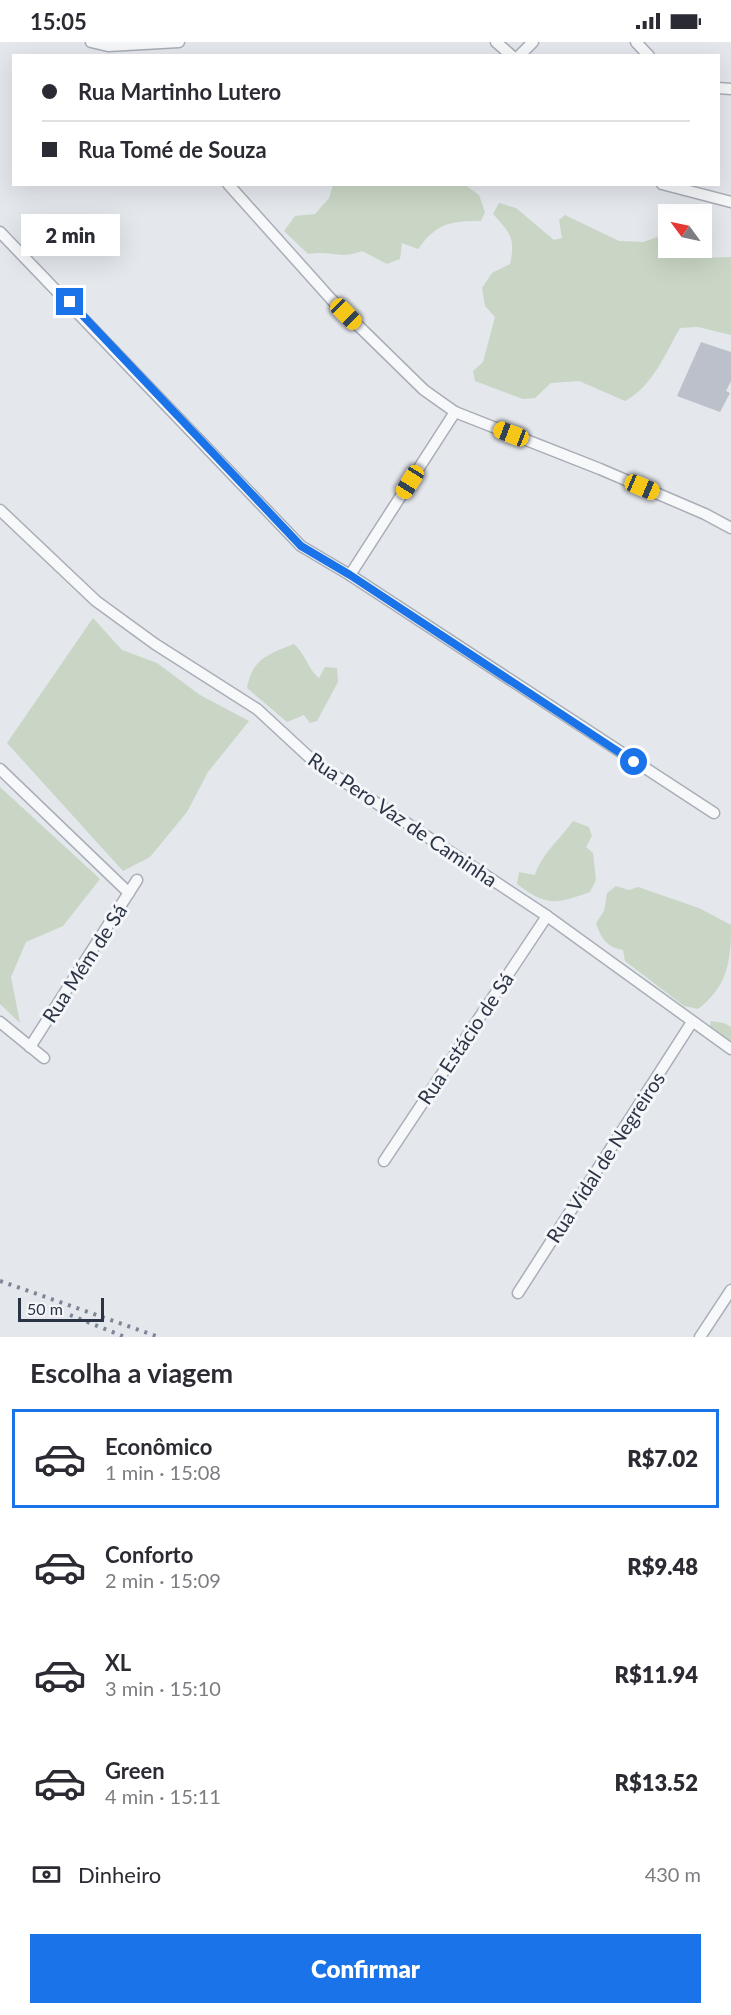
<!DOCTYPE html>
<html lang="pt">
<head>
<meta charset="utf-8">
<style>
  :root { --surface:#fff; --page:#f2f2f3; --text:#2b2b33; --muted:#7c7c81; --line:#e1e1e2; --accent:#1a73e8 }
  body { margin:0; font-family:Lato,sans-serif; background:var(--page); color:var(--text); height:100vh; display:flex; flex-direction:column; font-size:22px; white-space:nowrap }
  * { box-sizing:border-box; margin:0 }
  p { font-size:20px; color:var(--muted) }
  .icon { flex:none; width:33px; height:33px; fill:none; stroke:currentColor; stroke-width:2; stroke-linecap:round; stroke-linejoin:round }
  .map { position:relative; height:1295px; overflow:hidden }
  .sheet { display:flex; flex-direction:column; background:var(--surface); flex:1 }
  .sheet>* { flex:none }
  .top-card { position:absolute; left:12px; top:12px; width:708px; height:132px; border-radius:0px; box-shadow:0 6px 24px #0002; display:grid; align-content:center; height:132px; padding:0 30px; background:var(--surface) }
  .needle { width:39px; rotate:303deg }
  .buttons { position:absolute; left:658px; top:162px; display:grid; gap:12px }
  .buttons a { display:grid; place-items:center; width:54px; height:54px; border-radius:0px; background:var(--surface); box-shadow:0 6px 24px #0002; font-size:30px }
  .scale { position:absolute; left:18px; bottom:15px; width:86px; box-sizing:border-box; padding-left:6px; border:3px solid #2b3445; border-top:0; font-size:16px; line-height:21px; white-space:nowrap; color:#2b3445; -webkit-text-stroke:4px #f4f6f9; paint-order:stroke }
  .end { position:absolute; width:27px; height:27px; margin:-14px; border:8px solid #1a73e8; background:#fff; box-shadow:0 0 0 3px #fff }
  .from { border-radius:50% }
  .bubble { position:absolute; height:42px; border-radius:0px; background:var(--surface); box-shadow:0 6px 24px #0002; font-size:20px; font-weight:800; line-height:42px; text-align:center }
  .car { position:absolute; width:18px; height:36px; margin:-18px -9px; border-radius:8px; box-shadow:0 0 4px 2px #0007; background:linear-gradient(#f5c518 24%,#345 0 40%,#f5c518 0 76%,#345 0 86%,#f5c518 0) }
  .top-card b { display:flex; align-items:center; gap:21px; height:57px; font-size:22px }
  .top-card b+b { border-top:2px solid var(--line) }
  .top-card i { width:15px; height:15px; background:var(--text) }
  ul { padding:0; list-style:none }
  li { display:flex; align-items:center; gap:18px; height:99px; margin:0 12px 9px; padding:0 18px; border:3px solid transparent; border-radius:0px }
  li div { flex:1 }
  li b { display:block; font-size:22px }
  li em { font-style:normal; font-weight:800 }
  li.on { border-color:var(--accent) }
  li>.icon { width:54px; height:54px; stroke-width:1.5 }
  h2 { padding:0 30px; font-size:27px; line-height:72px }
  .pay { display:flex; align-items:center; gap:15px; height:66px; padding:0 30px; font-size:22px }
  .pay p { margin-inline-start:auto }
  .cta { display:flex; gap:12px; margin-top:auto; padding:12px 30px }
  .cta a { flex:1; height:69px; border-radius:0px; background:var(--accent); color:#fff; font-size:24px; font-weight:800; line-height:69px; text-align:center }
  .status { display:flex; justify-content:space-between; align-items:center; height:42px; padding:0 30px; background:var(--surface); direction:ltr }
  .status svg { height:16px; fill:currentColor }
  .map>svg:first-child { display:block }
</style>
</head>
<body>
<div class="status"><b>15:05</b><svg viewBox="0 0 49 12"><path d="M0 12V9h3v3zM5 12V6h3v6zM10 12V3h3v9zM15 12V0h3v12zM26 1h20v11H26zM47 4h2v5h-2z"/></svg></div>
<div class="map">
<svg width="731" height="1295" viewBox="0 0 731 1295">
  <rect width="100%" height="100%" fill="#e4e7ec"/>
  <g fill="#c9d6c5">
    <path d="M333 143H465L479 153 485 170 481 179C450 179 437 181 418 207L402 201 400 217 387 222 362 209C339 218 332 208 308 212L284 189 295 174 315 172 329 156Z"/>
    <path d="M499 161 516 166 554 198 562 196 559 178 565 173 619 199 643 200 669 191V206L690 210 693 216 731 215V293L698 285 680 286C665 312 653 344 625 359L579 339 551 341 535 356 523 357 475 339 473 329 483 320 495 275 485 264 482 246 492 231 510 222C516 196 510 191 493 172Z"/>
    <polygon points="93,576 122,608 157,621 200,653 249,679 208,730 187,770 150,815 123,829 7,701"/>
    <path d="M294 602C307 614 307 626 319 636L325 625 337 626 338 640 317 679 310 681 304 673 287 680 247 646C253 616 267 613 294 602Z"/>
    <polygon points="0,745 100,837 63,884 26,900 11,935 20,981 0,962"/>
    <path d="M573 779 589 785 592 794 586 805 593 811 596 838 590 850C556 862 547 865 517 842L519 830 535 833C541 813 560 797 573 779Z"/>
    <path d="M616 844 629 848 638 845 699 866 731 883C731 919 728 944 698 967L684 964 625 919 623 908C606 905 601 896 596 881L604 869 607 851Z"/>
    <polygon points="711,979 724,981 731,985 731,1000 710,985"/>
  </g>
  <polygon fill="#bbc0ca" points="701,300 731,310 731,339 726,349 730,351 720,370 677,354"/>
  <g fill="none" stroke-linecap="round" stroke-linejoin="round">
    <defs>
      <g id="minor">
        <polyline points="91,0 108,4 179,0"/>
        <polyline points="496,0 512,14"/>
        <polyline points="636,0 649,14"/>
        <polyline points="519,14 533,0"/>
        <polyline points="718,46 731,47"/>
        <polyline points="228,142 331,257 424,348 455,370 600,427 705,472 731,486"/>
        <polyline points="662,142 731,160"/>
        <polyline points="0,190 301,504 350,533 714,771"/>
        <polyline points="0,468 96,559 155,602 257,667 309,715 331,731 547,874 731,1007"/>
        <polyline points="350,533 455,370"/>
        <polyline points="0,727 129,851"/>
        <polyline points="0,980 44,1016"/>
        <polyline points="30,1005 137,838"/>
        <polyline points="384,1119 547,874"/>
        <polyline points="518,1251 692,980"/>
        <polyline points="700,1295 731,1248"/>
      </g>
    </defs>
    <use href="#minor" stroke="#a9aeb7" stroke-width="13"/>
    <use href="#minor" stroke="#f7f8fa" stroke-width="10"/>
    <g stroke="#7d8696" stroke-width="4" stroke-dasharray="3 6" stroke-linecap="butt">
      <polyline points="0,1239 159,1295"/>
      <polyline points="70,1273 125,1295"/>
    </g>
  </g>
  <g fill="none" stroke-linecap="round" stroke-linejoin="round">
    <polyline stroke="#1a73e8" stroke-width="8" points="70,260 301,504 350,533 634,720"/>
  </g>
  <g text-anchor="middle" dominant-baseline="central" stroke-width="6" stroke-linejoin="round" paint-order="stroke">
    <g font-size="20" fill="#2b3445" stroke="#f4f6f9">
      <text transform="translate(403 777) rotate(34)">Rua Pero Vaz de Caminha</text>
      <text transform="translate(84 921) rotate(-57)">Rua Mém de Sá</text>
      <text transform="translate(465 996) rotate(-56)">Rua Estácio de Sá</text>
      <text transform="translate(605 1115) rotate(-57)">Rua Vidal de Negreiros</text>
    </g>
  </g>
</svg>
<div class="buttons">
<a><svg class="needle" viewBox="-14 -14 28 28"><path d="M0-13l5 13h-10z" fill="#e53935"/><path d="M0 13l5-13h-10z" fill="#7c7c81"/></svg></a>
</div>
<div class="scale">50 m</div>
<i class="end from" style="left:634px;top:720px"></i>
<i class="end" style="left:70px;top:260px"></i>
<div class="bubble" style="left:21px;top:172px;width:99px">2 min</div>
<i class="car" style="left:346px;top:272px;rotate:135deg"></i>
<i class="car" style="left:511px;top:392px;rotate:291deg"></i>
<i class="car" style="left:410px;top:440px;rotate:212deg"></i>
<i class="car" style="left:642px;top:445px;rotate:113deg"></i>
<div class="top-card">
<b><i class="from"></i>Rua Martinho Lutero</b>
<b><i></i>Rua Tomé de Souza</b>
</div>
</div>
<section class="sheet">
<h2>Escolha a viagem</h2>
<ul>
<li class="on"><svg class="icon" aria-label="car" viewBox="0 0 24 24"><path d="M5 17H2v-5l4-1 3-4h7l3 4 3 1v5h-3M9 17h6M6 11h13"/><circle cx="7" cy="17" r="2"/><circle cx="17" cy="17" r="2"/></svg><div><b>Econômico</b><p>1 min · 15:08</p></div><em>R$7.02</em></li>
<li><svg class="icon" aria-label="car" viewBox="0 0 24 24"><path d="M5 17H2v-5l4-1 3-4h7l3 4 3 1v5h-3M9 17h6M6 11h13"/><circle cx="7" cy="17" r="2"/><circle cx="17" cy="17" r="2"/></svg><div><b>Conforto</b><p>2 min · 15:09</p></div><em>R$9.48</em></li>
<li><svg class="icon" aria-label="car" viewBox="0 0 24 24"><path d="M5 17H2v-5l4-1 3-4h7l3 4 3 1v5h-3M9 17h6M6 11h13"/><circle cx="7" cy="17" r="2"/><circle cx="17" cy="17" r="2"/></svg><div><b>XL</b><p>3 min · 15:10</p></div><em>R$11.94</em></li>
<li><svg class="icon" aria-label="car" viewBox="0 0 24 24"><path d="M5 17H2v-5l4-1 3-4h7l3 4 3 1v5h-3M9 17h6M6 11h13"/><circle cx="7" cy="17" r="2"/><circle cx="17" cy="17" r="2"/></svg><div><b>Green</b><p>4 min · 15:11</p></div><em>R$13.52</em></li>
</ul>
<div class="pay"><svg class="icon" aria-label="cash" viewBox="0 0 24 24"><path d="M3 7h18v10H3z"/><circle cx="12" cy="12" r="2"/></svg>Dinheiro<p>430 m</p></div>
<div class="cta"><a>Confirmar</a></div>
</section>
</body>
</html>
